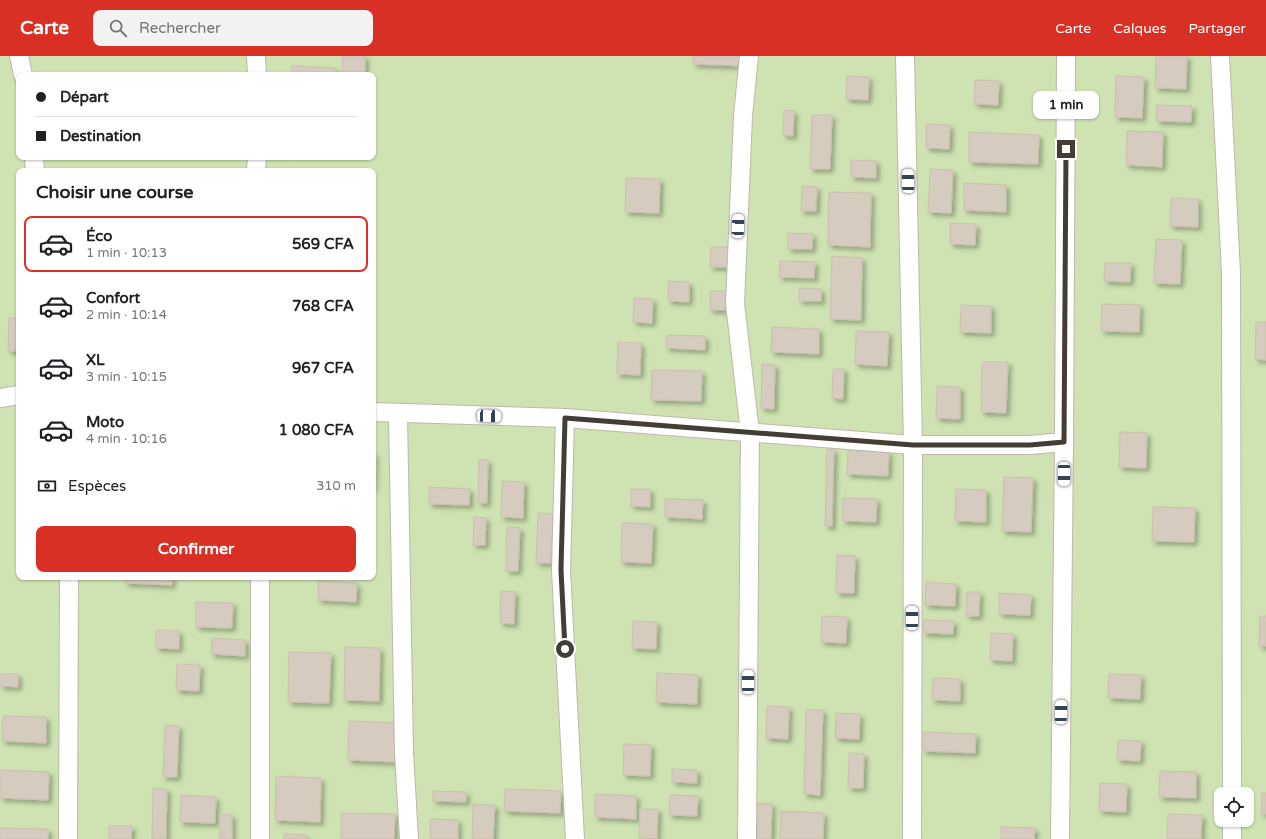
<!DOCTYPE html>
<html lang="fr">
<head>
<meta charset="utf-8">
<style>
  :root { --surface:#fff; --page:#f2f2f2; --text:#202124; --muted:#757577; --line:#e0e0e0; --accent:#d93025 }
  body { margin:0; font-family:"Varela Round",sans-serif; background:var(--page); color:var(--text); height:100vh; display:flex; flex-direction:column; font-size:15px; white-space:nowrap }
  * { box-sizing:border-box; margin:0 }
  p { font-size:13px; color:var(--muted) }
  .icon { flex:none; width:22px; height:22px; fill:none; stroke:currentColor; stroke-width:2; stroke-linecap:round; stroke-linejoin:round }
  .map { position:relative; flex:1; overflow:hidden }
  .panel { position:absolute; left:16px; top:112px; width:360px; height:412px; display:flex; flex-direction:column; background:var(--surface); border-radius:8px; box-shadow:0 1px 3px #0004 }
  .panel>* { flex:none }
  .banner { position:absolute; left:16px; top:16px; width:360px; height:88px; border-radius:8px; box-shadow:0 1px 3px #0004; display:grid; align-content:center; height:88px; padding:0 20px; background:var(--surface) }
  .controls { position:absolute; left:1214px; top:731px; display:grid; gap:8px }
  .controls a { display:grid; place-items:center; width:40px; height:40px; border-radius:8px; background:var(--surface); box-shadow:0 1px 3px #0004; font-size:20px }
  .end { position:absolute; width:18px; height:18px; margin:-9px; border:5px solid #433d35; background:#fff; box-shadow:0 0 0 2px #fff }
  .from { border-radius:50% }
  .bubble { position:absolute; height:28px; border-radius:8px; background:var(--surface); box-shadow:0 1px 3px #0004; font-size:13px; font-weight:700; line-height:28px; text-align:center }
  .car { position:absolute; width:12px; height:24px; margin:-12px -6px; border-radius:5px; box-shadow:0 0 3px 1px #0007; background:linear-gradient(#fff 24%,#345 0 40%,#fff 0 76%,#345 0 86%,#fff 0) }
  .banner b { display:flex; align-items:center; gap:14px; height:38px; font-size:15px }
  .banner b+b { border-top:1px solid var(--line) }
  .banner i { width:10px; height:10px; background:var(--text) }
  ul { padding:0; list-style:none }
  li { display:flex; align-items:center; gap:12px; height:56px; margin:0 8px 6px; padding:0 12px; border:2px solid transparent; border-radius:8px }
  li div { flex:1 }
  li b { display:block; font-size:15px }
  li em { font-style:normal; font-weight:700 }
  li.active { border-color:var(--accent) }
  li>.icon { width:36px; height:36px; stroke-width:1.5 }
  h2 { padding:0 20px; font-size:18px; line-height:48px }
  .pay { display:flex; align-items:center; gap:10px; height:44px; padding:0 20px; font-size:15px }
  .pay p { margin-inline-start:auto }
  .cta { display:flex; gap:8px; margin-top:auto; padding:8px 20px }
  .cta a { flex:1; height:46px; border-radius:8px; background:var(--accent); color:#fff; font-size:16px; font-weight:700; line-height:46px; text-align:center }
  header { display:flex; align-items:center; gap:24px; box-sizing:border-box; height:56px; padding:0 20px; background:var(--accent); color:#fff }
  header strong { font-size:19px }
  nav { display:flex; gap:22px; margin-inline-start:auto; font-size:14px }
  .search { width:280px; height:36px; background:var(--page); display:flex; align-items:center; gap:10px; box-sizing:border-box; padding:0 14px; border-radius:8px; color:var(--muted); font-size:15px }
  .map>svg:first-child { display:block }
</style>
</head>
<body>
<header>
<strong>Carte</strong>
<div class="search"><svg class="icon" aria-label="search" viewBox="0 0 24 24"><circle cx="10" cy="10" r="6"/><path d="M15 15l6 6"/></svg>Rechercher</div>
<nav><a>Carte</a><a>Calques</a><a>Partager</a></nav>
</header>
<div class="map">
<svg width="1266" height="783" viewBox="0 0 1266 783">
  <defs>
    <filter id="shadow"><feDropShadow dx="3.5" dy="3.5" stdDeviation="2" flood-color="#0004"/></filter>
  </defs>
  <rect width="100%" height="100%" fill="#f1ede5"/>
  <path fill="#cee3b1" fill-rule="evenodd" d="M0 0H1266V783H0ZM19 19H373V101H19ZM19 115H373V521H19ZM1221 738H1247V764H1221Z"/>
  <g fill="#d5cbbe" stroke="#ccc0af" filter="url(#shadow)">
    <rect x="342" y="0" width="23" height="16"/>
    <polygon points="693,0 743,0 742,10 693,8"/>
    <polygon points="1156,0 1187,0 1186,33 1155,32"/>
    <polygon points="292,10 335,12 335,19 292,19"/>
    <polygon points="847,20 869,21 868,44 846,43"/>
    <polygon points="1116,20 1144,21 1142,62 1115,61"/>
    <polygon points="975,24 999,25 998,49 974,48"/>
    <polygon points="1157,49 1192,50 1191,66 1156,65"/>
    <polygon points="784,54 794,55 793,80 783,79"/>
    <polygon points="812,59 832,59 830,113 810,113"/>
    <polygon points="926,68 950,69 949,93 926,92"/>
    <polygon points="1127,75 1163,76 1162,111 1126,109"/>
    <polygon points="969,76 1039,79 1038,108 969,106"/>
    <polygon points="851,104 876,105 876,122 851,121"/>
    <polygon points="289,112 298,113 298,115 289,115"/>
    <polygon points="930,113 953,114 951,157 928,156"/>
    <polygon points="626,122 660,123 659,157 625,156"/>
    <polygon points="964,127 1006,129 1006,156 964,154"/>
    <polygon points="802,130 817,131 816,155 801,155"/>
    <polygon points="829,136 871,137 870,191 828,189"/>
    <polygon points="1171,142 1198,143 1198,171 1170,170"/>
    <polygon points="950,167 976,168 975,189 950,188"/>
    <polygon points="788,177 813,178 812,193 788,193"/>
    <polygon points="1156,183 1182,184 1180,228 1154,227"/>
    <polygon points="711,191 732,191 732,211 710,211"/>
    <polygon points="832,200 862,202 861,264 830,263"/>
    <polygon points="780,205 815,206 814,222 779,221"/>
    <polygon points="1105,207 1131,207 1130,226 1104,225"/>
    <polygon points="669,225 689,226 689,246 668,245"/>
    <polygon points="799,232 821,233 821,245 799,245"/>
    <polygon points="710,235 726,235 725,254 710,254"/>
    <polygon points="634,242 653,243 652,267 633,266"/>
    <polygon points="1102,248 1140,249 1139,276 1101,275"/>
    <polygon points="961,249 991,250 991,277 960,276"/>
    <polygon points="9,262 19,262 19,295 8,295"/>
    <polygon points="1256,266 1266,266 1266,304 1255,303"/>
    <polygon points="772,271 819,273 819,298 771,296"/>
    <polygon points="856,275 889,276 887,310 855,308"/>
    <polygon points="667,279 705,280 705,294 666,292"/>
    <polygon points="618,286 641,287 640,319 617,318"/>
    <polygon points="982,306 1008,306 1006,357 981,356"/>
    <polygon points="762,308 775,309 774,353 761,352"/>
    <polygon points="833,313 844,313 843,343 832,342"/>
    <polygon points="652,314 702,315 701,345 651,344"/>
    <polygon points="937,330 960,331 960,363 936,362"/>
    <polygon points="1120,376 1147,377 1146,412 1119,411"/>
    <polygon points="827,393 834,393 832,470 825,470"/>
    <polygon points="848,395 889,396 888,420 847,418"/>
    <polygon points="373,397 375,397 374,433 373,433"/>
    <polygon points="479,404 488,404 487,447 478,447"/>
    <polygon points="1004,421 1033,422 1031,476 1002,475"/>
    <polygon points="502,425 524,426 523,462 501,461"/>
    <polygon points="429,431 470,433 469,449 429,448"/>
    <polygon points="631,433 650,433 650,451 631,450"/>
    <polygon points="956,433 986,434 986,466 955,465"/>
    <polygon points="843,442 877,443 876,466 842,465"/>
    <polygon points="665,443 703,444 702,463 665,461"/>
    <polygon points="1153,451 1195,452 1194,486 1152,485"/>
    <polygon points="538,457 553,458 551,507 536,507"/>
    <polygon points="474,461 486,462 485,489 473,489"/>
    <polygon points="622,467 653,468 651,507 621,506"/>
    <polygon points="507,471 520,472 518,515 506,515"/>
    <polygon points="837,499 855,500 854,537 836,537"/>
    <polygon points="125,521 172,521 172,529 125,527"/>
    <polygon points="318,525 357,527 356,546 318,544"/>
    <polygon points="926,526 956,528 955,550 925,549"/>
    <polygon points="501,535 515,536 514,568 500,567"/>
    <polygon points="967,536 980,536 979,560 966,560"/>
    <polygon points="999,537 1031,539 1030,559 999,558"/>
    <polygon points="196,546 233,547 232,572 196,571"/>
    <polygon points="822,560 847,561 846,587 821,586"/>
    <polygon points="1260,560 1266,560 1266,590 1259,590"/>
    <polygon points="924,564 954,565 953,578 923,577"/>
    <polygon points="633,565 657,566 656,593 632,592"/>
    <polygon points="156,574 179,575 179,593 156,592"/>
    <polygon points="991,577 1013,578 1012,605 990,604"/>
    <polygon points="212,582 245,584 245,600 211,598"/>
    <polygon points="345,591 380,592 379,645 344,644"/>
    <polygon points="289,596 331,597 329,647 288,646"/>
    <polygon points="177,608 200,609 199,635 176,634"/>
    <polygon points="657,617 698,619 697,648 656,646"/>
    <polygon points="0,618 18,618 18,631 0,630"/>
    <polygon points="1109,618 1141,619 1140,643 1108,642"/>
    <polygon points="933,622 960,623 960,645 932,644"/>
    <polygon points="767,650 789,651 788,683 766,682"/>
    <polygon points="806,654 823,654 820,739 804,738"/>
    <polygon points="836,657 860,658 859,683 835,682"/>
    <polygon points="3,660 46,661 46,687 2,685"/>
    <polygon points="349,665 397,667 396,706 348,704"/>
    <polygon points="165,669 179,670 177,721 163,721"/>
    <polygon points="923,676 976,678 975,697 923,695"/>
    <polygon points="1118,684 1141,685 1140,705 1117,704"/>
    <polygon points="624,688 651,689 650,720 623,719"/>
    <polygon points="849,697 864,698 863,732 848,732"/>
    <polygon points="672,713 697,714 697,727 672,726"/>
    <polygon points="0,714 49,716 48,744 0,742"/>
    <polygon points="1160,715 1196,716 1196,742 1159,741"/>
    <polygon points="276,720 321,722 320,766 275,764"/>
    <polygon points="1100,727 1127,728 1126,756 1099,755"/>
    <polygon points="153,732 167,733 166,783 152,783"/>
    <polygon points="505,733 561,735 560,757 504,755"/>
    <polygon points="433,735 466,736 466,746 433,745"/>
    <polygon points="1262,737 1266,737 1266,758 1261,758"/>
    <polygon points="595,738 636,740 636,763 595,761"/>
    <polygon points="181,739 216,741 215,767 180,766"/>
    <polygon points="670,739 698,740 697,760 669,759"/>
    <polygon points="758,747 772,748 771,783 757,783"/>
    <polygon points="473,748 495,749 493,783 472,783"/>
    <polygon points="640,753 658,753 657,783 639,782"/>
    <polygon points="781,755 824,757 823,783 780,783"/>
    <polygon points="341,757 395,758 394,783 341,783"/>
    <polygon points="220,758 232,759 232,783 220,783"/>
    <polygon points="1168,758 1202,759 1201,783 1167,783"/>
    <polygon points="430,763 458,764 458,783 430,783"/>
    <polygon points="109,770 132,770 131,783 109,783"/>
    <polygon points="1001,771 1035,772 1034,783 1001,783"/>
    <polygon points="0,772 48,773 48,783 0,783"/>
    <polygon points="284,778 306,779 306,783 284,783"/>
  </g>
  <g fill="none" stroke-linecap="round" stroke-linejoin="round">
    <defs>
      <g id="minor">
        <polyline points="19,0 23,19"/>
        <polyline points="256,0 257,19"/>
        <polyline points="905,0 913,389 912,783"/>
        <polyline points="1220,0 1231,217 1232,738"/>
        <polyline points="34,101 35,115"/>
        <polyline points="256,115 257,101"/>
        <polyline points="0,342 19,339"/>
        <polyline points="373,356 565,362 913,389 1030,389 1064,386 1066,0"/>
        <polyline points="398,358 404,696 409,783"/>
        <polyline points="565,362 561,514 575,783"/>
        <polyline points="1232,764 1232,783"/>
        <polyline points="68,783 69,521"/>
        <polyline points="260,783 260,521"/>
        <polyline points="747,783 750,376 735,248 743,60 749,0"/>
        <polyline points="1060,783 1064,386"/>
      </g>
    </defs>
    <use href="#minor" stroke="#bfb7ac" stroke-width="20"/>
    <use href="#minor" stroke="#fff" stroke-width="18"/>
  </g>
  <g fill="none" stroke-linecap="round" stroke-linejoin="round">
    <polyline stroke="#433d35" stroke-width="5" points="565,593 561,514 565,362 913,389 1030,389 1064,386 1066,93"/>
  </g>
</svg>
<div class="controls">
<a><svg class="icon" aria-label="locate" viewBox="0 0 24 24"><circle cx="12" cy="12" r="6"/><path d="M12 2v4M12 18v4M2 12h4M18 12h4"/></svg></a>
</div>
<i class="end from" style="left:565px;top:593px"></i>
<i class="end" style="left:1066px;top:93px"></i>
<div class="bubble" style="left:1033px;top:35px;width:66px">1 min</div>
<i class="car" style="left:908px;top:125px;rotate:359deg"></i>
<i class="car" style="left:738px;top:170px;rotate:2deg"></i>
<i class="car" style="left:489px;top:360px;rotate:92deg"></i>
<i class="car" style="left:1064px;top:418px;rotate:180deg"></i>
<i class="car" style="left:912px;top:562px;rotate:0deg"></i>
<i class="car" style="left:748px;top:626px;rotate:0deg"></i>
<i class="car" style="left:1061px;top:656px;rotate:1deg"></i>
<div class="banner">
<b><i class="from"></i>Départ</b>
<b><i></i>Destination</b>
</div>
<section class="panel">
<h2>Choisir une course</h2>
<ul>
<li class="active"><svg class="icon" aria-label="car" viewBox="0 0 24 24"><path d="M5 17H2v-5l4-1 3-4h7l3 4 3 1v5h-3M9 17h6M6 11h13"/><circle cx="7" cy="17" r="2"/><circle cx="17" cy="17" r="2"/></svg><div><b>Éco</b><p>1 min · 10:13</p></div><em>569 CFA</em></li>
<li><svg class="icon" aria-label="car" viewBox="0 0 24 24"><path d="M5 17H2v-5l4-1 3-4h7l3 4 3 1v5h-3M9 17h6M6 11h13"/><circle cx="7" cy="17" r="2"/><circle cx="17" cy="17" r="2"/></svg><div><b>Confort</b><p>2 min · 10:14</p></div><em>768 CFA</em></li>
<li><svg class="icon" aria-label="car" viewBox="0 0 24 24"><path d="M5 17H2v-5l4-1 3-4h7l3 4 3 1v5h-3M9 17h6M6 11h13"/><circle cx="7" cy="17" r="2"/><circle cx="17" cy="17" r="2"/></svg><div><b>XL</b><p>3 min · 10:15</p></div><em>967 CFA</em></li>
<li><svg class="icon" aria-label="car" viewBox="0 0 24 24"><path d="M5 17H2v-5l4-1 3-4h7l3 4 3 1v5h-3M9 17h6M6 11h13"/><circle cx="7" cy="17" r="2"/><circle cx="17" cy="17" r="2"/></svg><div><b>Moto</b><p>4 min · 10:16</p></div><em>1 080 CFA</em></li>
</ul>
<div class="pay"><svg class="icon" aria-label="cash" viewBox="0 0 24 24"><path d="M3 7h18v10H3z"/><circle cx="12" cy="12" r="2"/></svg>Espèces<p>310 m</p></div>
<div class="cta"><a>Confirmer</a></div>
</section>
</div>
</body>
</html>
